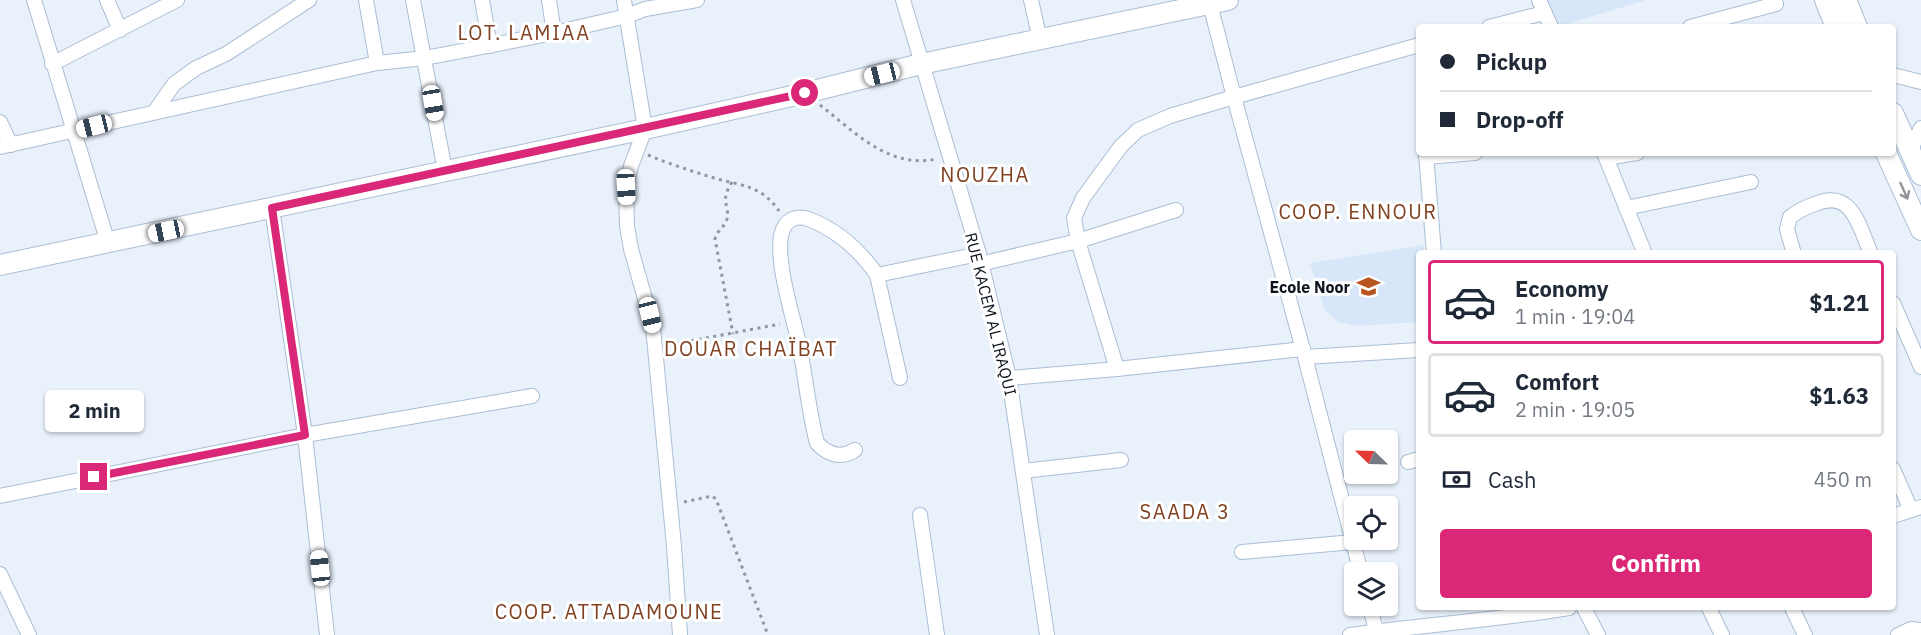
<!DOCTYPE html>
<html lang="en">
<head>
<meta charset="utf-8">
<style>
  :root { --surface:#fff; --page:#f2f2f3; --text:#1f2937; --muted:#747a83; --line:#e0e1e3; --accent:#db2777 }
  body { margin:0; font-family:"IBM Plex Sans",sans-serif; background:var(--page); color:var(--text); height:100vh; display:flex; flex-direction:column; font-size:22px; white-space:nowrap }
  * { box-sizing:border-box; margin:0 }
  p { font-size:20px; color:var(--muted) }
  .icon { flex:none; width:33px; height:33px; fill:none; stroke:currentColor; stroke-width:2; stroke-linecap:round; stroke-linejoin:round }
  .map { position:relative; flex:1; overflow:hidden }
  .drawer { position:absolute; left:1416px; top:250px; width:480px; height:360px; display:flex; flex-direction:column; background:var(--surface); border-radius:6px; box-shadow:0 2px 4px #0004 }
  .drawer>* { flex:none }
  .guide { position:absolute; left:1416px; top:24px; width:480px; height:132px; border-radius:6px; box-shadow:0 2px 4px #0004; display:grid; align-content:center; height:132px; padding:0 24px; background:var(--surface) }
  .needle { width:39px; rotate:293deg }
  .fabs { position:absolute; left:1344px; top:430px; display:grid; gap:12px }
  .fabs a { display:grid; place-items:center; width:54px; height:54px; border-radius:6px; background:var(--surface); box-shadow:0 2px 4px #0004; font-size:30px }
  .end { position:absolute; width:27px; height:27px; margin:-14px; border:8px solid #db2777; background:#fff; box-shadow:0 0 0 3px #fff }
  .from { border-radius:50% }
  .bubble { position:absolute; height:42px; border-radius:6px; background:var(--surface); box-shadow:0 2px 4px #0004; font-size:20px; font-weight:700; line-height:42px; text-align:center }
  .car { position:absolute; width:18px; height:36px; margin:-18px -9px; border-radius:8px; box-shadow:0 0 4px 2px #0007; background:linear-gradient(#fff 24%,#345 0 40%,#fff 0 76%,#345 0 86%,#fff 0) }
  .guide b { display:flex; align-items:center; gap:21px; height:57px; font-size:22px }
  .guide b+b { border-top:2px solid var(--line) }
  .guide i { width:15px; height:15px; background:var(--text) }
  ul { padding:10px 0 0; list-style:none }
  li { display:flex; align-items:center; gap:18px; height:84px; margin:0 12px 9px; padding:0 12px; border:3px solid var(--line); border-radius:6px }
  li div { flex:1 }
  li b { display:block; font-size:22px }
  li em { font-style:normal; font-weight:700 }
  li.selected { border-color:var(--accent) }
  li>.icon { width:54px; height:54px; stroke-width:1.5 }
  .pay { display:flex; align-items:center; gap:15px; height:66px; padding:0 24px; font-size:22px }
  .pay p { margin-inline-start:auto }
  .primary-button { display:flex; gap:12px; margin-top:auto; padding:12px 24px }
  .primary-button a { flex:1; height:69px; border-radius:6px; background:var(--accent); color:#fff; font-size:24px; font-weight:700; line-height:69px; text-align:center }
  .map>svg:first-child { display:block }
</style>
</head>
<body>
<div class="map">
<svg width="1921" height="635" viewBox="0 0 1921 635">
  <rect width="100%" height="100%" fill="#e9f1fb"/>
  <g fill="#d7e6f9">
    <polygon points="1541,0 1646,0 1557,27"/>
    <polygon points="1424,245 1424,253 1419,254 1419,322 1356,326 1338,322 1325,310 1310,263"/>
  </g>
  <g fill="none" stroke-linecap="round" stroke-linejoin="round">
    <defs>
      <g id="street">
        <polyline points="34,0 108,243"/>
        <polyline points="107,0 120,30"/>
        <polyline points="366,0 377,63"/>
        <polyline points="413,0 445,171"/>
        <polyline points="482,0 490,46"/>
        <polyline points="549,0 554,33"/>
        <polyline points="624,0 645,129 631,166 626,187 627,226 631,249 653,327 674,546 680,635"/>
        <polyline points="903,0 979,254 1009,378 1047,635"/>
        <polyline points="1031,0 1040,40"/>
        <polyline points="1539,0 1551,27"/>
        <polyline points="1489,27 1544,13"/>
        <polyline points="1690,27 1776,4"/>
        <polyline points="52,64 177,0"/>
        <polyline points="1893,75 1921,82"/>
        <polyline points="155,111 174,84 196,68 226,54 309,0"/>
        <polyline points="0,122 11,145"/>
        <polyline points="0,147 377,63 425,58 554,33 627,16 645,9 697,0"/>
        <polyline points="1910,151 1921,128"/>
        <polyline points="1426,153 1434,254"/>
        <polyline points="1604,153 1645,254"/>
        <polyline points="1426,157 1475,153"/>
        <polyline points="1606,158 1637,153"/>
        <polyline points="272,208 305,435 327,635"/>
        <polyline points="1626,208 1751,182"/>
        <path d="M1794 254 1787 229 1790 217C1798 211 1806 207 1815 204 1852 188 1859 226 1871 254"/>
        <polyline points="980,264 1078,241 1176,210"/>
        <polyline points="877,275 900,378"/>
        <polyline points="1893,303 1921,367"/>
        <polyline points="1305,357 1419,350"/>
        <polyline points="1117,369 1078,241 1074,218 1083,198 1121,146 1138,130 1170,116 1234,97 1210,4"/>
        <polyline points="1009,378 1117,369 1303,349"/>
        <path d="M855 450C841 459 828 455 817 443 809 413 806 380 800 349 794 318 776 266 781 236 784 219 797 214 811 220 838 231 861 252 877 275L979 254"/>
        <polyline points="1408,462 1419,459"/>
        <polyline points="1893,469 1911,510"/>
        <polyline points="1023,471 1121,460"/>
        <polyline points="0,496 305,435 532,396"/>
        <polyline points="920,515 937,635"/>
        <polyline points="1893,516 1921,507"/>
        <polyline points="1242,552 1353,542"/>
        <polyline points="1361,573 1305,357 1234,97 1419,45"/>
        <polyline points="0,574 29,635"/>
        <polyline points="1370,606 1376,631"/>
        <polyline points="1584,608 1598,635"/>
        <polyline points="1709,608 1722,635"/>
        <polyline points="1792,608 1805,635"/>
        <path d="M1350 635C1423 625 1497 620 1569 608"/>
        <polyline points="1898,635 1911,629 1921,630"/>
      </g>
      <g id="secondary">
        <polyline points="1825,0 1836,27"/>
        <polyline points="1846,0 1857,27"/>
        <polyline points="1893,113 1921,175"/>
        <polyline points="1886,153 1921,230"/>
        <polyline points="0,265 645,129 805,93 921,64 1228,0"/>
      </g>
    </defs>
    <use href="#street" stroke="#aabed6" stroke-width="16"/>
    <use href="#secondary" stroke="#aabed6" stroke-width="22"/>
    <g stroke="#8f97a0" stroke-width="3" stroke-dasharray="3 4.5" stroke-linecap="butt">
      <path d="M820 105C856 133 889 169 937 159"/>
      <path d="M648 155C669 164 692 171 714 178 742 186 761 185 779 211"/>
      <path d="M732 182C719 203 730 203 727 219 725 227 717 230 715 239L733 334"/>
      <polyline points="669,345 780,324"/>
      <polyline points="684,502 712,496 716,499 768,635"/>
    </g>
    <use href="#street" stroke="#fff" stroke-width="14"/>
    <use href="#secondary" stroke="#fff" stroke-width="20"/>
  </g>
  <defs><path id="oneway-shaft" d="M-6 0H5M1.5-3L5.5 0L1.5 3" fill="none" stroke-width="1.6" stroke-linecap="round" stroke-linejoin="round" transform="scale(1.5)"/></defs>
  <use stroke="#929599" href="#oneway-shaft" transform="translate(1904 191) rotate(66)"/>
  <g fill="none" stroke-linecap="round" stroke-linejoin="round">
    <polyline stroke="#db2777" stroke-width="8" points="94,477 305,435 272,208 805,93"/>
  </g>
  <defs>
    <symbol id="school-bare" viewBox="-9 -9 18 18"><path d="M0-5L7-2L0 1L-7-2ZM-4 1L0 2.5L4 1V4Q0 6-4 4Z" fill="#b8541f" stroke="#fff" stroke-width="2.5" paint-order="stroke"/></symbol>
  </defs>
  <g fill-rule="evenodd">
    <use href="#school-bare" x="1352" y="270" width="33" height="33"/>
  </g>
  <g text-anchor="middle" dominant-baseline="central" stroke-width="6" stroke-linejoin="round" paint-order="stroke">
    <g font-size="16" font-weight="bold" fill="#0d141d" stroke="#fff" text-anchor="end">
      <text x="1350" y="287">Ecole Noor</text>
    </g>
    <g font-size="16" fill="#0d141d" stroke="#fff">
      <text transform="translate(991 314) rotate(76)">RUE KACEM AL IRAQUI</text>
    </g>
    <g font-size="20" letter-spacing="1.5" fill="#814020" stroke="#fff">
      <text x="524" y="32">LOT. LAMIAA</text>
      <text x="985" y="174">NOUZHA</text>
      <text x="1358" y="211">COOP. ENNOUR</text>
      <text x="751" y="348">DOUAR CHAÏBAT</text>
      <text x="1185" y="511">SAADA 3</text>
      <text x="609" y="611">COOP. ATTADAMOUNE</text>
    </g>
  </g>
</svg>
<div class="fabs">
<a><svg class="needle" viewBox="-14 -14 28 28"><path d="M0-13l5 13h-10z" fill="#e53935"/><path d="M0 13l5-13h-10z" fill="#747a83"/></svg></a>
<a><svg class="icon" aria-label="locate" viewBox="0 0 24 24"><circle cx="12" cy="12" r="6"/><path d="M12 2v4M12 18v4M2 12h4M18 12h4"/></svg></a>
<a><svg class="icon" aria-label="layers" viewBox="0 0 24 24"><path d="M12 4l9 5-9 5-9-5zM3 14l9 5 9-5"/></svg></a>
</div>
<i class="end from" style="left:805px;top:93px"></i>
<i class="end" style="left:94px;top:477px"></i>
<div class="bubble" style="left:45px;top:390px;width:99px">2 min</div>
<i class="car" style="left:882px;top:74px;rotate:256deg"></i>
<i class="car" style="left:433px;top:103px;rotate:170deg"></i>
<i class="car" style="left:94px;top:126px;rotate:256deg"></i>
<i class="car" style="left:626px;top:187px;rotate:177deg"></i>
<i class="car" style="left:166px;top:231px;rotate:258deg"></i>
<i class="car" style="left:650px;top:315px;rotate:166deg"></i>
<i class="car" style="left:320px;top:568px;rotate:354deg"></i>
<div class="guide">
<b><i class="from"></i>Pickup</b>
<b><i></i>Drop-off</b>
</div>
<section class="drawer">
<ul>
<li class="selected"><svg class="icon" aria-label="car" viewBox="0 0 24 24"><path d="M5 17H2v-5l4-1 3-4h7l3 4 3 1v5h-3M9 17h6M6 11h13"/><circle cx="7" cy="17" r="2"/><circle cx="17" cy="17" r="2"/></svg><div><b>Economy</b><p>1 min · 19:04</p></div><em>$1.21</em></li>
<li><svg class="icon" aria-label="car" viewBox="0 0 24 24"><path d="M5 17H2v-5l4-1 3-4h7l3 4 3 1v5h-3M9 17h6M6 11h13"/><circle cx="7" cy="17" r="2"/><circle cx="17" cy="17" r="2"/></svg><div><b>Comfort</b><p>2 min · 19:05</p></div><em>$1.63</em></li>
</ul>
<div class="pay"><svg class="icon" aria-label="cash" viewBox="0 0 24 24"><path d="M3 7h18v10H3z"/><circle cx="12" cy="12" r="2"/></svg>Cash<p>450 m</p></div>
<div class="primary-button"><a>Confirm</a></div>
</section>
</div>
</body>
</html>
